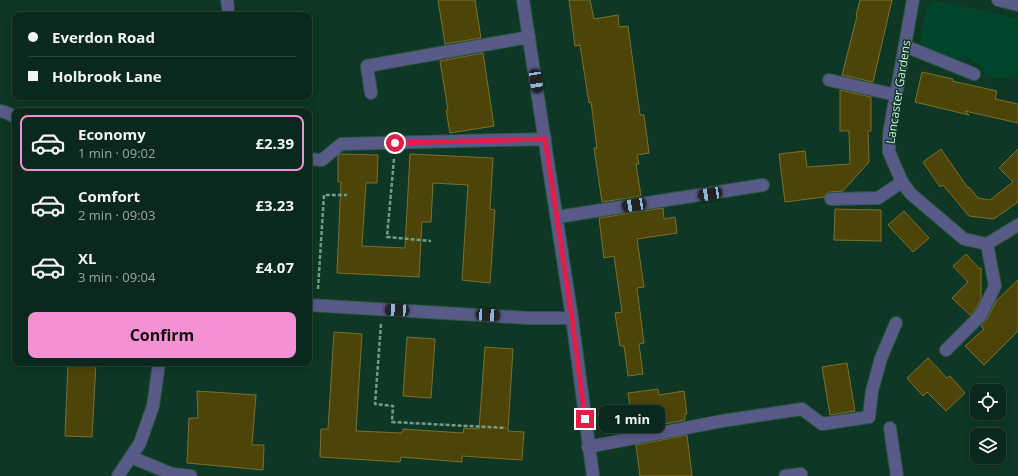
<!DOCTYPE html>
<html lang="en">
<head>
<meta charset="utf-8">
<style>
  :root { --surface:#0a291c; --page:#133125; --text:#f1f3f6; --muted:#99a6a3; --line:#2a453b; --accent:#f491d3 }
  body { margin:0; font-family:"Open Sans",sans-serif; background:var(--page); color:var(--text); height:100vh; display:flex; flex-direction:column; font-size:15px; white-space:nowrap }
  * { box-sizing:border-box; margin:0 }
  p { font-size:13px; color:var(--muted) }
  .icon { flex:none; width:22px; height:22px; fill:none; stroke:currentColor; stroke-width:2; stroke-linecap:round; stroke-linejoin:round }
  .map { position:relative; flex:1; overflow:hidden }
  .details { position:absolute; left:12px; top:108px; width:300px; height:258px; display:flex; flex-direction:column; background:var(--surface); border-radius:8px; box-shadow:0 2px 10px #0003,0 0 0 1px var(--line) }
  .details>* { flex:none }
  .banner { position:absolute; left:12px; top:12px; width:300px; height:88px; border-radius:8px; box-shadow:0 2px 10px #0003,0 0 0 1px var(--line); display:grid; align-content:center; height:88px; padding:0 16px; background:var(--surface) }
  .fabs { position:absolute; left:970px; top:384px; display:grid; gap:8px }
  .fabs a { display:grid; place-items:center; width:36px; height:36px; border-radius:8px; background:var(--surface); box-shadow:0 2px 10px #0003,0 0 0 1px var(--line); font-size:20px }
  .end { position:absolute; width:18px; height:18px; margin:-9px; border:5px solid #e11d48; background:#fff; box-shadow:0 0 0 2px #fff }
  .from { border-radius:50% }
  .bubble { position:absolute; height:28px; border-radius:8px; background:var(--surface); box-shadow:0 2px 10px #0003,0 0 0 1px var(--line); font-size:13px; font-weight:700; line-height:28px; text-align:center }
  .car { position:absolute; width:12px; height:24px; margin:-12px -6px; border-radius:5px; box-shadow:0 0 3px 1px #0007; background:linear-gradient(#222 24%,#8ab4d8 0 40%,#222 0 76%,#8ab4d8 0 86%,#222 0) }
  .banner b { display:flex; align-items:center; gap:14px; height:38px; font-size:15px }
  .banner b+b { border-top:1px solid var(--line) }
  .banner i { width:10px; height:10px; background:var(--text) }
  ul { padding:7px 0 0; list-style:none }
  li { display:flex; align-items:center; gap:12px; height:56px; margin:0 8px 6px; padding:0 8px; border:2px solid transparent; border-radius:8px }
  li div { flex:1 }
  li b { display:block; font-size:15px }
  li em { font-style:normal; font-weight:700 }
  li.active { border-color:var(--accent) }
  li>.icon { width:36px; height:36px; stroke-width:1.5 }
  .primary-button { display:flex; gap:8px; margin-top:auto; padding:8px 16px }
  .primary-button a { flex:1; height:46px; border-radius:8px; background:var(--accent); color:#111; font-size:16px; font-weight:700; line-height:46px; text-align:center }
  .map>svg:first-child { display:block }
</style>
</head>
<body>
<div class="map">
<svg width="1018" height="476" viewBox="0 0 1018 476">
  <rect width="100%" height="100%" fill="#0e3725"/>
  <polygon fill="#00462c" points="933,0 1018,19 1018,77 998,78 985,76 982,67 967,57 950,59 919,45 927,6"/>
  <g fill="#4c4408" stroke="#7c7129">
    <polygon points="438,0 475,0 481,38 445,44"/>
    <polygon points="569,0 590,0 594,19 618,15 619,27 628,26 640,115 644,115 649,153 637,155 639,164 636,164 641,196 602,202 594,148 597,148 591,102 589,103 580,45 575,46"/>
    <polygon points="860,0 892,0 873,82 842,75 857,16 856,15"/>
    <polygon points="483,53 494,126 450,133 446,110 448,110 440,61"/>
    <polygon points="922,72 953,79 952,81 997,91 995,99 1018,104 1018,123 965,111 969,115 915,102"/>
    <polygon points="840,90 871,97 871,131 868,131 869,162 843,191 830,192 827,193 824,197 785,202 779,154 805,151 807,167 850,164 849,131 840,131"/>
    <polygon points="941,149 968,188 969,187 978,198 990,200 1013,182 999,168 1018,149 1018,202 994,219 969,216 943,185 940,187 923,162"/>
    <polygon points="341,154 378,155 377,183 366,183 362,246 405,248 410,154 493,158 490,209 495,210 490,283 462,280 468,185 433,183 431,222 422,222 419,277 337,273 341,182 338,182 338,156"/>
    <polygon points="663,208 664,219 675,217 677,233 637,239 644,287 637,288 644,343 639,344 643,374 628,376 624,346 620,346 615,313 622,312 614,256 604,258 599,218"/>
    <polygon points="835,209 881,210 881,241 834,240"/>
    <polygon points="904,211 929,238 913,252 888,225"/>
    <polygon points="966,254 980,269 981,268 981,299 975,311 970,315 952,298 968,282 953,266"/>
    <polygon points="1018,280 1018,331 984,365 965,346 984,329 981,326 988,318 996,301"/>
    <polygon points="334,332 362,334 356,431 402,433 403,429 463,433 464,428 479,429 485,347 513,349 508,431 524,432 522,460 462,456 462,462 401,457 400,462 320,457 321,429 328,429"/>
    <polygon points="407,337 435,339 431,398 403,396"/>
    <polygon points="928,358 947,378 950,376 965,393 946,411 927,392 923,396 907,378"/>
    <polygon points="68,363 96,363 92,437 65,436"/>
    <polygon points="847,363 855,411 830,415 822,367"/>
    <polygon points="658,389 659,395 684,391 687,414 685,414 685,420 633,430 628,393"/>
    <polygon points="197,391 256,395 252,445 264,445 263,470 187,463 189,418 198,418"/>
    <polygon points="687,435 692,476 640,476 636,445"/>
  </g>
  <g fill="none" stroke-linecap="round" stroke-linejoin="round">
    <defs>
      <g id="minor">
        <polyline points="227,0 228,8"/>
        <polyline points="523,0 572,318 593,476"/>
        <polyline points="913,0 889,134 889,152 902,182 911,194 964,239 987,244 1018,225"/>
        <polyline points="998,0 1018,5"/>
        <polyline points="905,46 974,74"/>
        <polyline points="829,80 896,95"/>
        <polyline points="371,93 367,66 529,37"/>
        <polyline points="0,111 5,112 15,117"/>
        <polyline points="309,159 322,160 341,144 545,139"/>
        <polyline points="831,199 878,198 902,182"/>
        <polyline points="557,217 763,185"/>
        <polyline points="309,305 528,318 572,318"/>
        <polyline points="946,350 981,315 995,286 987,244"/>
        <polyline points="890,428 897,476"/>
        <polyline points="588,447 722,421 802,409 822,424 869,417 872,391 881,358 896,323"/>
        <polyline points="131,457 172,474 191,476"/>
        <polyline points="118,476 140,443 153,406 159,363"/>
        <polyline points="785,476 801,474 801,476"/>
      </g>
    </defs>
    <use href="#minor" stroke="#2d5543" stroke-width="14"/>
    <g stroke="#759c88" stroke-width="2.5" stroke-dasharray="4 2" stroke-linecap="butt">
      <polyline points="394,159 387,237 431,241"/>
      <polyline points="318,289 324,195 347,195"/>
      <polyline points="381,324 375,404 393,406 392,422 506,428"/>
    </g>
    <use href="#minor" stroke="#585b88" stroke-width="12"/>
  </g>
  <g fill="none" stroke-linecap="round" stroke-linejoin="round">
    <polyline stroke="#e11d48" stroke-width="5" points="395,143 545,139 572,318 585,419"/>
  </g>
  <g text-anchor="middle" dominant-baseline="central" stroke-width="3" stroke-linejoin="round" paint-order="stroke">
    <g font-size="12" fill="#cef3de" stroke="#0e3725">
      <text transform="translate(898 92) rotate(-81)">Lancaster Gardens</text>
    </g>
  </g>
</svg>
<div class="fabs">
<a><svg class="icon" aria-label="locate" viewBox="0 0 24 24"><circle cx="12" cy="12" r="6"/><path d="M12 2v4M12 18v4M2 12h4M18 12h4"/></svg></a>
<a><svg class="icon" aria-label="layers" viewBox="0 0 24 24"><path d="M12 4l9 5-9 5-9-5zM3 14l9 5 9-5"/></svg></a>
</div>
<i class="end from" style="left:395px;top:143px"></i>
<i class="end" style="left:585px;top:419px"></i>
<div class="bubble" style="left:599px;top:405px;width:66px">1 min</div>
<i class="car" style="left:536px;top:81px;rotate:171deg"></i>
<i class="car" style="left:710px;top:194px;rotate:261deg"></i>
<i class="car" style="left:634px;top:205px;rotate:261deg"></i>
<i class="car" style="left:397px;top:310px;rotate:273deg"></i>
<i class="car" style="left:488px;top:315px;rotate:93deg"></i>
<div class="banner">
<b><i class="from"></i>Everdon Road</b>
<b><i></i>Holbrook Lane</b>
</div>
<section class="details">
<ul>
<li class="active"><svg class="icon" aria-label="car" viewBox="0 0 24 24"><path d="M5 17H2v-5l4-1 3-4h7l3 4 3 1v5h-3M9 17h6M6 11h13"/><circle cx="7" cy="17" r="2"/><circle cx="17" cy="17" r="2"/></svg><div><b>Economy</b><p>1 min · 09:02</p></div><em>£2.39</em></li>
<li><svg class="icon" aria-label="car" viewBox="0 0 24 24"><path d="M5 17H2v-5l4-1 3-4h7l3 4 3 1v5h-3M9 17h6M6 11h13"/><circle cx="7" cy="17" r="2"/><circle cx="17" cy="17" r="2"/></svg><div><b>Comfort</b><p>2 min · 09:03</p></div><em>£3.23</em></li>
<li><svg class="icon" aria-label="car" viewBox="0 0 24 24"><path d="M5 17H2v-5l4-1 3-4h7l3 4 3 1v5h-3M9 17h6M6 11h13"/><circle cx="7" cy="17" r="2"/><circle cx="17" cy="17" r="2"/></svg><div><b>XL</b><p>3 min · 09:04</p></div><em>£4.07</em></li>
</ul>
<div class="primary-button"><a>Confirm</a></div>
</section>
</div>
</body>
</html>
